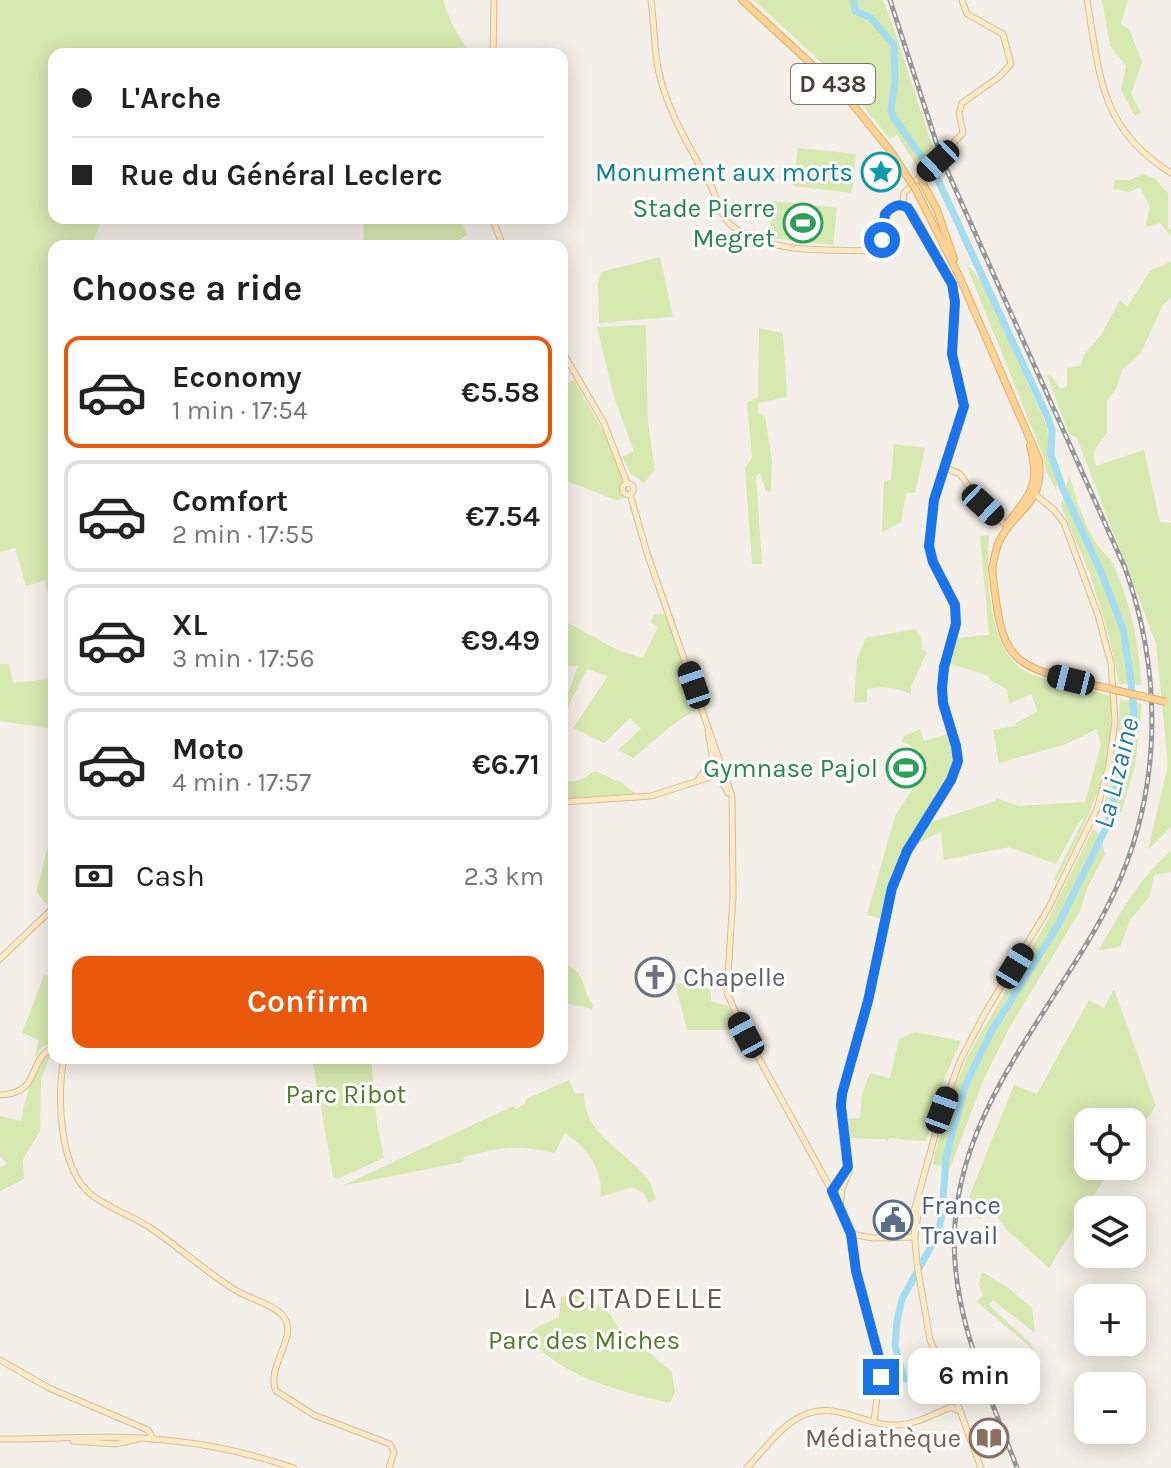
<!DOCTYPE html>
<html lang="en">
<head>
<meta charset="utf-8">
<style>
  :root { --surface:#fff; --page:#f2f2f2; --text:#222; --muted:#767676; --line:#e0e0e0; --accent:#ea580c }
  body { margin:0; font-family:Karla,sans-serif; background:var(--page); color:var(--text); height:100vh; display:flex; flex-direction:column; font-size:30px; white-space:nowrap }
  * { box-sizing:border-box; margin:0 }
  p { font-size:26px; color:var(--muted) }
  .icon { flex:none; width:44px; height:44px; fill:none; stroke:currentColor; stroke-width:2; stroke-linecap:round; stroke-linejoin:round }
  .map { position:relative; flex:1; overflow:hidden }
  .side { position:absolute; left:48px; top:240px; width:520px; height:824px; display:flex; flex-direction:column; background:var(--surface); border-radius:16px; box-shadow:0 4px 20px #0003 }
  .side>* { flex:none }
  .hud { position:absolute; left:48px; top:48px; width:520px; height:176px; border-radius:16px; box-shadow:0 4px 20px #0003; display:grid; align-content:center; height:176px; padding:0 24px; background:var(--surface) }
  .buttons { position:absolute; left:1074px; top:1108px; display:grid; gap:16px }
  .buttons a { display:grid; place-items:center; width:72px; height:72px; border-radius:16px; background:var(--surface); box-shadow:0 4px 20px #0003; font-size:40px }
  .end { position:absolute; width:36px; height:36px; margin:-18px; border:10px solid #1a73e8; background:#fff; box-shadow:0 0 0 4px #fff }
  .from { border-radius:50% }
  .bubble { position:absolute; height:56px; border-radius:16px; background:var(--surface); box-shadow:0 4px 20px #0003; font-size:26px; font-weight:600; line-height:56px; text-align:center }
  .car { position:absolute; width:24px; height:48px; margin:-24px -12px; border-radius:10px; box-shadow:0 0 6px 2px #0007; background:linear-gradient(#222 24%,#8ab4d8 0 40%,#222 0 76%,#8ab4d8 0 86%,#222 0) }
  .hud b { display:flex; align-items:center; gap:28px; height:76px; font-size:30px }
  .hud b+b { border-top:2px solid var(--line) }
  .hud i { width:20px; height:20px; background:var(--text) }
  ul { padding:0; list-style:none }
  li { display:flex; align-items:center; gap:24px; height:112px; margin:0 16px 12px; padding:0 8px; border:4px solid var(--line); border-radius:16px }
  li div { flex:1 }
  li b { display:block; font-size:30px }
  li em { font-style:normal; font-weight:600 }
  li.selected { border-color:var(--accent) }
  li>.icon { width:72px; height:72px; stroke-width:1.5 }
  h2 { padding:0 24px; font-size:36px; line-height:96px }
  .pay { display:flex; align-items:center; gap:20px; height:88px; padding:0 24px; font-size:30px }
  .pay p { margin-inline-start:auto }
  .button { display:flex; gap:16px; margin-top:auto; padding:16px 24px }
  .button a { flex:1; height:92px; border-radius:16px; background:var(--accent); color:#fff; font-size:32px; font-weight:600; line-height:92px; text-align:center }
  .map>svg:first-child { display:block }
</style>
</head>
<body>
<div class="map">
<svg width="1171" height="1468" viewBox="0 0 1171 1468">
  <rect width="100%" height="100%" fill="#f4efe8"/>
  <g fill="#d7e8b1">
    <polygon points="0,0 443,0 451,22 470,54 54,54 54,218 102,218 92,246 54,246 54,619 45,580 26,586 15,548 0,552"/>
    <path d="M754 0H883C904 52 917 105 937 157L920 171 897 135 890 139 845 84Z"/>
    <polygon points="1102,0 1128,0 1121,24 1129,29 1142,62 1131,94 1141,113 1135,116 1121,90 1126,66 1110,45"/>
    <polygon points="798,148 856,154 852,193 793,186"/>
    <polygon points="1143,174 1155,179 1168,193 1168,227 1171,230 1171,236 1160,223 1145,227 1150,207 1140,187 1129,192 1113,189 1115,180 1129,180"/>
    <polygon points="773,201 837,208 833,245 769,238"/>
    <polygon points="364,218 460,218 467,235 448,246 363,246"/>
    <polygon points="660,257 673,317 599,323 598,284 601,272"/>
    <path d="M1171 262V298L1163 305 1140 354 1122 370 1117 387 1107 401V433C1097 445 1091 451 1096 466L1144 450 1160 522 1171 523V827L1148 850 1168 765 1156 643 1077 438 1069 434 1047 375 1052 376 1060 389 1067 386V368L1080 366 1084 355 1101 335 1120 300 1127 307 1151 270Z"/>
    <polygon points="966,264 982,281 1047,426 1050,461 1057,480 1056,490 1046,471 1044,458"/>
    <polygon points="646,325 648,423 655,470 644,483 630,473 622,457 634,451 614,397 597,327"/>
    <polygon points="759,328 783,333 787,397 758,403 758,413 765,416 772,461 771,492 766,491 760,473 756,476 762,564 752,564 745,468 752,458 747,403 758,397"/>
    <polygon points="574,380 619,459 630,497 616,500 562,479 562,386"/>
    <polygon points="894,444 925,448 915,493 906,493 901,522 882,532 884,481 891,480"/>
    <path d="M1069 475C1076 498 1084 525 1097 545 1102 552 1109 556 1113 564 1130 601 1140 645 1141 685L1119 684 1110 640 1090 574 1061 506Z"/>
    <path d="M989 535C986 576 987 658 1033 675 1058 685 1086 688 1111 696 1118 765 1086 823 1056 882L1054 879 1084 818 1079 822 1056 864 1009 847 944 860 941 831 914 846 928 823 996 801V798L1019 806 1085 802 1101 745 1097 729 1066 744 999 763 993 730 1016 726V723L1038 711 1031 694 1009 704 1007 689 991 681 989 676 948 663 957 638 989 635 980 536Z"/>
    <polygon points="654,614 668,614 696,702 696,710 676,722 633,758 618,750 641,729 630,718 604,743 573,728 608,676 587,669 562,719 562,709 578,666 562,665 562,620 620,651 643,658 658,627 651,622"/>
    <path d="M915 629 921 638 922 650 927 652 911 686V694C897 688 882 685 867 689V702L854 703 857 659 866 638Z"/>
    <polygon points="0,664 9,664 13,683 49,679 54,695 54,729 0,721"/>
    <path d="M1120 699 1142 704 1135 766 1121 813 1105 801C1115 767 1119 735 1120 699Z"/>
    <polygon points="920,729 924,741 948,734 954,756 952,772 906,847 890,886 883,919 867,915 895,816 929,764 910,757 912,746 902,742 904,736"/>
    <path d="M595 771 622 783 637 795 562 799V778C575 786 584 778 595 771Z"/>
    <polygon points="1093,829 1100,834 1105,854 1087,888 1080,911 1012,1023 983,1081 950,1168 932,1164 951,1097 967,1057 1046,923"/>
    <polygon points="50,839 54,841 54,899 47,905 36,892"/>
    <path d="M1171 851V872L1154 875 1150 896 1130 920 1120 947 1099 950C1120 913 1139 879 1171 851Z"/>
    <path d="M562 964C587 969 580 989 593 1004L592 1009 562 1002Z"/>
    <polygon points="44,975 54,977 54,1043 42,1047 37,1055 35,1055 39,1040 22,1033"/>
    <polygon points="675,983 710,985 711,1001 728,1006 737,1023 731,1020 725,1022 730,1030 687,1030"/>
    <polygon points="1114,989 1156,1106 1132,1139 1132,1122 1088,1122 1088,1166 1112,1166 1049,1268 1008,1231 990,1208 980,1219 965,1207 1014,1085 1037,1094 1089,1000 1104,1008"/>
    <polygon points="915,1032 961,1041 945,1077 926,1141 889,1138 887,1142 885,1139 848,1138 846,1119 860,1118 862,1094 870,1073 890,1078 899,1039"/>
    <path d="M52 1050 41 1080 40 1131 23 1159 24 1179 0 1191V1168L7 1164 0 1156V1116L21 1121C25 1100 34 1062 52 1050Z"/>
    <polygon points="312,1058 371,1058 377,1125 384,1158 337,1179 333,1176"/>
    <path d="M569 1080 575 1094 584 1093C583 1136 627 1150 649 1181 652 1186 654 1194 656 1199L649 1203 643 1193 633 1187 600 1197C605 1171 586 1147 565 1133L555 1153C515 1144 502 1147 464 1157L463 1162 342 1186 513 1106 516 1109 525 1104 526 1099Z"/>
    <polygon points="982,1272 1007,1287 1032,1308 1035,1333 993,1300 989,1305 1029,1342 1034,1350 977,1302 983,1295 979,1285"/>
    <path d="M580 1290H584L583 1295 610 1314 618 1327 672 1372 675 1393 670 1403C618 1391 569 1379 529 1340L526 1337 534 1329 559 1317 561 1297 574 1295Z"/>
  </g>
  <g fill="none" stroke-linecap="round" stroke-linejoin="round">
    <polyline stroke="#a4dcf1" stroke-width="7" points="854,0 855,11 870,17 894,45 895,82 891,110 894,118 938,180 1048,418 1052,430 1051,455 1063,489 1101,572 1123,629 1130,673 1134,712 1132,732 1106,828 1058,925 991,1032 965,1086 946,1157 942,1215 937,1236 902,1299 897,1321 895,1345 904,1379"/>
    <defs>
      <g id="secondary">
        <path d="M651 0C654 22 654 46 658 68 666 110 691 149 711 186 718 201 721 219 735 228 776 255 827 249 874 251L882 243C883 225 881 209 903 204"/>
        <path d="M1087 0C1100 75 1099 128 1171 173"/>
        <polyline points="493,54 494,0"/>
        <polyline points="903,204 904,193 908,189 963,133 959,113 962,103 999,77 1011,64 1003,34 967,14 962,0"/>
        <polyline points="492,218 503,246"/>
        <polyline points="562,351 604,423 627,483"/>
        <polyline points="946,468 960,474 976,497 1008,527"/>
        <circle cx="628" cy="489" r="5.5"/>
        <polyline points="630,494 647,553 732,796 733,896 727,993 746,1035 832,1191 851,1234 856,1271 881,1365 874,1421"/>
        <polyline points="708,731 714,767 728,793"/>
        <polyline points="699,778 712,760"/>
        <polyline points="562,802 651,796 717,775 724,768"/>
        <polyline points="0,959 54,907"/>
        <path d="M64 1058C57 1096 58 1170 93 1196 110 1209 133 1216 152 1229 180 1248 206 1272 235 1290 248 1298 275 1305 283 1316 300 1335 265 1367 276 1391L314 1415 390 1444 394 1452 389 1468"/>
        <path d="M0 1095C44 1093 26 1057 54 1048"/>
        <polyline points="832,1191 847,1168"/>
        <polyline points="840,1207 842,1189 849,1172 842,1113 842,1094 868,1001 892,888 907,851 951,780 958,761 956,746 943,703 942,688 956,615 952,598 933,562 929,546 934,500 964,406 952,354 955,302 952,284 914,213 903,204"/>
        <polyline points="851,1234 873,1238 915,1237"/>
        <polyline points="915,1236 920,1199"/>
        <polyline points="889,1238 903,1231 911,1219"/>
        <polyline points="0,1360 49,1388 148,1430 153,1439"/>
        <path d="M0 1439C58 1439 116 1434 173 1441 214 1445 255 1455 294 1468"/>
        <polyline points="73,1441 116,1444 138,1439"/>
        <path d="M747 1468C761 1453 774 1435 790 1423 831 1393 860 1427 898 1425 916 1424 934 1414 951 1407L961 1412"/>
        <polyline points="981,1468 955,1397 930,1340 917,1264 913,1215 942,1110 960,1061 985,1013 1048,909 1097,809 1109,765 1115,721 1111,664 1098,615 1064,523 1054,510 1032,492"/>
      </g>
      <g id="primary">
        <polyline points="742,0 846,96 892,153 910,181"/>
        <polyline points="920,178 937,210 954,259"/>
        <path d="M915 188 960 278 1039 460C1044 508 1013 509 998 544 995 552 994 561 992 569"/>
        <path d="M1006 525C1030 494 1041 486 1030 446"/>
        <path d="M992 568C1002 662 1007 666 1098 686"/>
      </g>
    </defs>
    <use href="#secondary" stroke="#d7be9a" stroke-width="7"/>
    <use href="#primary" stroke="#e5ad65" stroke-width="8"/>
    <use href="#secondary" stroke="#ffeac7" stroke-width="5"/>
    <use href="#primary" stroke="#ffd296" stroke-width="6"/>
    <defs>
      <path id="rail" d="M890 0 941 157 1125 568C1163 674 1162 791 1114 893 1095 934 1070 970 1046 1008 1003 1075 961 1142 955 1223 948 1308 988 1390 1017 1468"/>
    </defs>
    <use href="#rail" stroke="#979797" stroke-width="5"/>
    <use href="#rail" stroke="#fff" stroke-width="2" stroke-dasharray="6" stroke-linecap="butt"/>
    <defs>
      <g id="primary-bridge">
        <polyline points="910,181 915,188"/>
        <polyline points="1098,686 1166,702"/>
      </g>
    </defs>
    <use href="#primary-bridge" stroke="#e5ad65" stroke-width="8" stroke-linecap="butt"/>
    <use href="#primary-bridge" stroke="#ffd296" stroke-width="6"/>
  </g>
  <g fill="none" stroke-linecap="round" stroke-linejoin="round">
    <path stroke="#1a73e8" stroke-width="10" d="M881 1377V1365L856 1271 851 1234 832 1191 848 1167 841 1106 842 1094 868 1001 892 888 907 851 951 780 958 761 956 746 943 703 942 688 944 667 956 624 955 605 933 562 929 546 934 500 964 406 952 354 955 302 952 284 908 208C899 202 892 206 885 214L882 240"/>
  </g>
  <defs>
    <symbol id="sight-ring" viewBox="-11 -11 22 22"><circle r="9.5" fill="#fff" stroke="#0f9aa8" stroke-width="1.5"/><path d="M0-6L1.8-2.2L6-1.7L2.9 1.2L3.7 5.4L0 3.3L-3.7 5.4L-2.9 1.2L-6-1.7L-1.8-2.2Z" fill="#0f9aa8"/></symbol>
    <symbol id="stadium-ring" viewBox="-11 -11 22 22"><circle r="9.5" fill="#fff" stroke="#2e9e5b" stroke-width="1.5"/><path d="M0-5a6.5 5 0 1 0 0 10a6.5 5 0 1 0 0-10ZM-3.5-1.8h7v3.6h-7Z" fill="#2e9e5b"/></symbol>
    <symbol id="church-ring" viewBox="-11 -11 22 22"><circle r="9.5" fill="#fff" stroke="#6b7280" stroke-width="1.5"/><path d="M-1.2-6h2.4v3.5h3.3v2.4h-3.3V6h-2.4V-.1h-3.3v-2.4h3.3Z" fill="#6b7280"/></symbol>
    <symbol id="civic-ring" viewBox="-11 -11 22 22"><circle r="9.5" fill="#fff" stroke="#5c6f8a" stroke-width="1.5"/><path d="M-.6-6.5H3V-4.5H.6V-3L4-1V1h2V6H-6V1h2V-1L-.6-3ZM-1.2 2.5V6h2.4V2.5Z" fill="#5c6f8a"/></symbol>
    <symbol id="library-ring" viewBox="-11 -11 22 22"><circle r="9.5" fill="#fff" stroke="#8d6e63" stroke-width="1.5"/><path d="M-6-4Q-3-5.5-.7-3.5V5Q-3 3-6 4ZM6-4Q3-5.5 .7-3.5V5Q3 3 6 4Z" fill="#8d6e63"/></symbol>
  </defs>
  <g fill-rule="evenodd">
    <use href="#sight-ring" x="859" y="150" width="44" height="44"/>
    <use href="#stadium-ring" x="781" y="201" width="44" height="44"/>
    <use href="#stadium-ring" x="884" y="746" width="44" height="44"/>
    <use href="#church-ring" x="633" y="955" width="44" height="44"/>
    <use href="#civic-ring" x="871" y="1198" width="44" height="44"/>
    <use href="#library-ring" x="967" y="1416" width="44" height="44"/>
  </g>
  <g text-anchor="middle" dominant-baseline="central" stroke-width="6" stroke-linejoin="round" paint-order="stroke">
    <rect fill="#fff" stroke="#7f7872" stroke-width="2" x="791" y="64" width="84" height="40" rx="6"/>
    <g font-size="24" font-weight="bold" fill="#483e36">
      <text x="833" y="84">D 438</text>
    </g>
    <g font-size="26" fill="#0d838f" stroke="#fff" text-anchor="end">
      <text x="853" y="172">Monument aux morts</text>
    </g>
    <g font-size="26" fill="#27864d" stroke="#fff" text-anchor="end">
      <text x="775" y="208">Stade Pierre<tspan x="775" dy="30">Megret</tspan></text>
      <text x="878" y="768">Gymnase Pajol</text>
    </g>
    <g font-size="26" fill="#5b616d" stroke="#fff" text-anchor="start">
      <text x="683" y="977">Chapelle</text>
    </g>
    <g font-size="26" fill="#537a29" stroke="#fff">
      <text x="346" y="1094">Parc Ribot</text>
      <text x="584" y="1340">Parc des Miches</text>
    </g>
    <g font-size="26" fill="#4e5e75" stroke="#fff" text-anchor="start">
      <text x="921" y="1205">France<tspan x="921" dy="30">Travail</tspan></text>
    </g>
    <g font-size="26" fill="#785e54" stroke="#fff" text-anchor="end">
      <text x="961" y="1438">Médiathèque</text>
    </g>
    <g font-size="28" font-style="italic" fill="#2a7c9c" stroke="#fff">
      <text transform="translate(1116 773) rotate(-76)">La Lizaine</text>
    </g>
    <g font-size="30" letter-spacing="2" fill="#6a5b4e" stroke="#fff">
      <text x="624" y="1298">LA CITADELLE</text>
    </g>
  </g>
</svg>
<div class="buttons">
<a><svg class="icon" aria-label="locate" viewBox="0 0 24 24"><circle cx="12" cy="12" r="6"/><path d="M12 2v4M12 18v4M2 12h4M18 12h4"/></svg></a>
<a><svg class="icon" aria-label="layers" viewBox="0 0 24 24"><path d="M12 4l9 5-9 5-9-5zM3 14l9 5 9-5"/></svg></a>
<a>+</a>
<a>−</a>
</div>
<i class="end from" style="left:882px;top:240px"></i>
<i class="end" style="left:881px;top:1377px"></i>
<div class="bubble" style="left:908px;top:1348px;width:132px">6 min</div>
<i class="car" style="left:938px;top:161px;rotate:227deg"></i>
<i class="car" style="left:983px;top:505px;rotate:133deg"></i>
<i class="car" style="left:1071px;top:680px;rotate:284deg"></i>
<i class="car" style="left:694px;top:685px;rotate:341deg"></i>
<i class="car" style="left:1015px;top:966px;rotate:31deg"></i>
<i class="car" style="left:746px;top:1035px;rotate:332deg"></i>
<i class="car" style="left:942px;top:1110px;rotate:20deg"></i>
<div class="hud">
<b><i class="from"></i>L'Arche</b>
<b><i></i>Rue du Général Leclerc</b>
</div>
<section class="side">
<h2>Choose a ride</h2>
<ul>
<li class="selected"><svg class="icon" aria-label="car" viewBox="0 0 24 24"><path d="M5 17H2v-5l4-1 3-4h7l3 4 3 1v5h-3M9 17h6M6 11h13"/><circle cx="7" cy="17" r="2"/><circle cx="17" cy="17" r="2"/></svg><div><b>Economy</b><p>1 min · 17:54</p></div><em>€5.58</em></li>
<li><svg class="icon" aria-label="car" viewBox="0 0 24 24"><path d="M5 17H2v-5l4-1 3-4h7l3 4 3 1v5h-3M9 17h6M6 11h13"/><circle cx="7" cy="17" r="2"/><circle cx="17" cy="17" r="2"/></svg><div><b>Comfort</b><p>2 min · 17:55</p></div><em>€7.54</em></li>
<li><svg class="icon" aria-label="car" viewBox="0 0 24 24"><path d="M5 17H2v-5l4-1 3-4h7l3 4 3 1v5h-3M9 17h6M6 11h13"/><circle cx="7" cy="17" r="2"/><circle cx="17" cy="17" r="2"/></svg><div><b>XL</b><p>3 min · 17:56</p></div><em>€9.49</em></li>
<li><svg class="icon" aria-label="car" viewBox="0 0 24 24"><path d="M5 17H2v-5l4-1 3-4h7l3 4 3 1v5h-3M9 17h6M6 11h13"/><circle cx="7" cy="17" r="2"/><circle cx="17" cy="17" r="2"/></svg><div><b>Moto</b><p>4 min · 17:57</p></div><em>€6.71</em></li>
</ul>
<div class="pay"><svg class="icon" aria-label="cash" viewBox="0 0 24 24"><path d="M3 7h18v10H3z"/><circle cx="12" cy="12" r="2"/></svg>Cash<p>2.3 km</p></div>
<div class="button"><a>Confirm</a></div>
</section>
</div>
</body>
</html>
